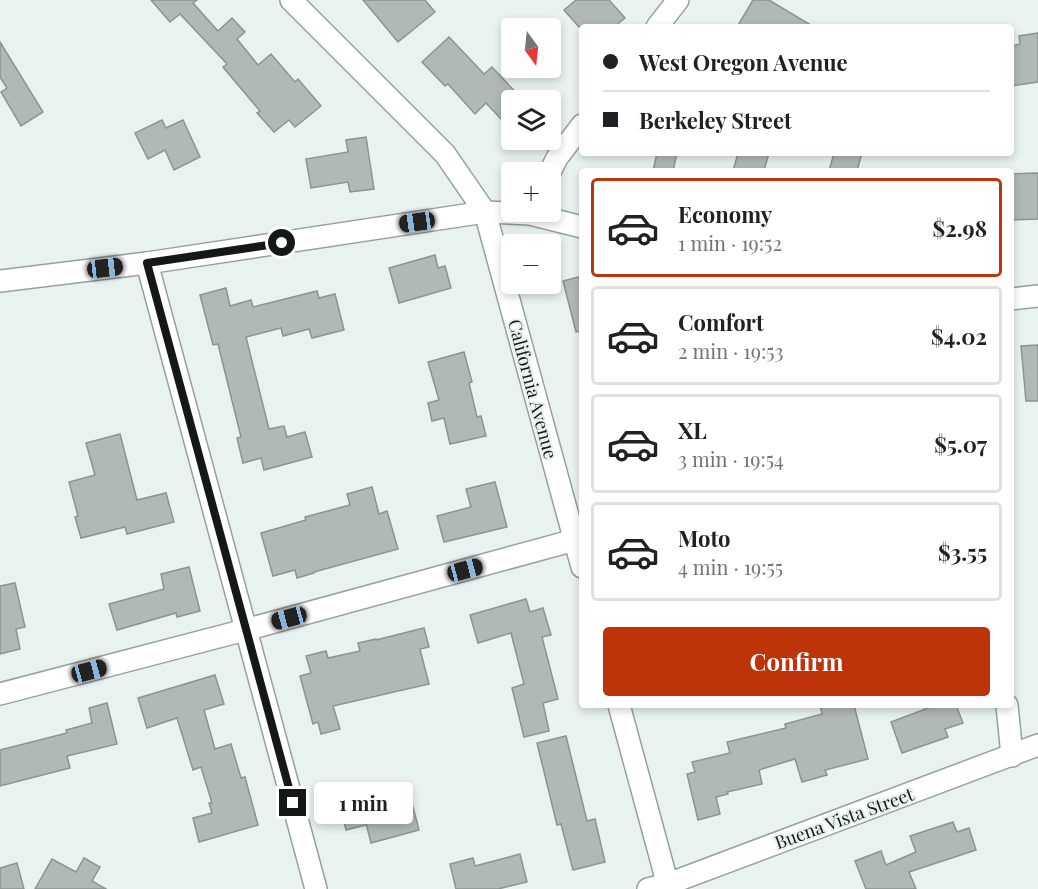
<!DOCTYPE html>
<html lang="en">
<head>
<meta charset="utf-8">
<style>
  :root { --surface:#fff; --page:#f6f6f6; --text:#202124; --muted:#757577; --line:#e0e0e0; --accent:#bd340b }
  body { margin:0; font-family:"Playfair Display",serif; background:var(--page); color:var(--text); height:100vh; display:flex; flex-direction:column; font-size:22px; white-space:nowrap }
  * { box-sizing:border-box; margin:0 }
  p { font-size:20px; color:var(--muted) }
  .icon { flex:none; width:33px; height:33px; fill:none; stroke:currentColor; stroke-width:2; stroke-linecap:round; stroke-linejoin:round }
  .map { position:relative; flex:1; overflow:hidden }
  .details { position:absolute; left:579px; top:168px; width:435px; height:540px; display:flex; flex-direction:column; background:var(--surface); border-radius:6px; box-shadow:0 3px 9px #0003 }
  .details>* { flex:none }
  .banner { position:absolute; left:579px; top:24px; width:435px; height:132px; border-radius:6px; box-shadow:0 3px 9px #0003; display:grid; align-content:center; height:132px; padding:0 24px; background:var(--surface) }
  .needle { width:39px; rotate:165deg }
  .tools { position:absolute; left:501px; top:18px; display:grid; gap:12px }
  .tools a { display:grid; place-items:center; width:60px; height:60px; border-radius:6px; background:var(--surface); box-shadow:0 3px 9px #0003; font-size:30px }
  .end { position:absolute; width:27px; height:27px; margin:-14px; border:8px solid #151818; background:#fff; box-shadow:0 0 0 3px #fff }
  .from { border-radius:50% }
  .bubble { position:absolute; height:42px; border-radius:6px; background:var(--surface); box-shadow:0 3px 9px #0003; font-size:20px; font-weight:700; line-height:42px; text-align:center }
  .car { position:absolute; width:18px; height:36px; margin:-18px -9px; border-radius:8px; box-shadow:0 0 4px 2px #0007; background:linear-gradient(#222 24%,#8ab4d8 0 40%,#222 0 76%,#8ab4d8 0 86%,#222 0) }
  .banner b { display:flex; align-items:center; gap:21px; height:57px; font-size:22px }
  .banner b+b { border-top:2px solid var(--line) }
  .banner i { width:15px; height:15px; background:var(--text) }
  ul { padding:10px 0 0; list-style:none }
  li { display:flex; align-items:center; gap:18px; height:99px; margin:0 12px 9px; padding:0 12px; border:3px solid var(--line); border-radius:6px }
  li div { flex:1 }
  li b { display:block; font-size:22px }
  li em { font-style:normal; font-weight:700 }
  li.selected { border-color:var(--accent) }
  li>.icon { width:54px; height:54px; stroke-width:1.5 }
  .button { display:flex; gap:12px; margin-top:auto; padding:12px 24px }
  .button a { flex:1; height:69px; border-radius:6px; background:var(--accent); color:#fff; font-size:24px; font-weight:700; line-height:69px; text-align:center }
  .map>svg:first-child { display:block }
</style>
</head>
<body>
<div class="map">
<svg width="1038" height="889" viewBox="0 0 1038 889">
  <rect width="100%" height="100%" fill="#e8f2f0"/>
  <g fill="#b0b9b8" stroke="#8b9493" stroke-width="1.5">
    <polygon points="151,0 197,0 193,3 218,31 232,18 245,32 237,39 258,65 271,54 295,82 298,79 321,106 295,127 289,120 274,132 257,113 260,111 223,67 227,64 180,14 170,22"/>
    <polygon points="363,0 425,0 435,12 398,42"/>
    <polygon points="576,0 609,0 625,18 614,27 579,27 564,10"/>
    <polygon points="753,0 769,0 814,27 737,27"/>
    <polygon points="1038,33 1038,82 1011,86 1011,46 1020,44 1019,36"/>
    <polygon points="449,37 484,74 492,67 523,100 512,100 512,110 501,119 486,103 475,114 448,84 445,86 422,62"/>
    <polygon points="0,42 43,112 21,126 1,92 7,88 0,77"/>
    <polygon points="162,120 166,128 183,120 200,157 174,170 165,150 148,159 135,133"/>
    <polygon points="366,137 374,189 350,192 348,182 311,188 306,159 348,152 346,140"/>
    <polygon points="657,153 677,153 673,171 653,171"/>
    <polygon points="738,153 769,153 764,171 733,171"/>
    <polygon points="834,153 862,153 857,171 829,171"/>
    <polygon points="1038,173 1038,219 1011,220 1011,174"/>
    <polygon points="435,255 438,268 445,266 451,288 399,303 389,268"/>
    <polygon points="582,276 582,331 576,332 563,281"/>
    <polygon points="226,288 230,306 251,300 253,307 317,291 319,298 335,294 344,330 312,338 309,329 283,336 281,328 246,337 269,429 284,426 287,437 305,432 312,457 264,470 261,458 243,463 237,438 241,437 218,344 213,345 200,295"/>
    <polygon points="1038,345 1038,401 1026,401 1021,346"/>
    <polygon points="464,352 472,382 469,383 477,417 481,416 486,436 450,444 444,418 432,421 428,403 439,400 428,362"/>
    <polygon points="120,434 137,500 166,493 174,522 127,534 125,527 81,538 75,517 78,516 69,482 95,475 86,443"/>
    <polygon points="495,482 507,527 444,542 437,516 471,507 466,489"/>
    <polygon points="372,487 379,514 387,511 398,549 314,572 314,573 297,578 295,570 273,576 261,533 306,520 305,517 350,505 347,494"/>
    <polygon points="189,567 200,611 177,617 176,613 117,630 109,604 164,589 161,574"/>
    <polygon points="15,583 25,627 16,629 20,649 0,654 0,586"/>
    <polygon points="526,599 530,612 543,608 551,635 542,637 558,699 543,703 549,731 524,737 512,688 524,684 511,633 478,643 470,615"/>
    <polygon points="424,628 429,647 420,649 429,684 333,706 340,729 321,734 318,722 313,724 300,676 311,673 306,656 326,651 328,658 360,651 358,643 376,639 376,640"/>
    <polygon points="215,675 224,704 204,710 215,749 231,744 241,778 245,777 258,825 199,842 193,818 212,813 209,803 212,803 201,767 193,770 177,718 147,728 138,698"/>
    <polygon points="107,703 117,744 67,756 70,768 0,786 0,750 67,733 66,730 92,723 89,708"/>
    <polygon points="820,705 854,705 868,759 825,770 827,775 802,782 795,759 759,770 762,784 727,792 728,794 716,797 720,814 698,820 687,774 695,772 692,762 730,753 727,742 786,728 785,724 822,714"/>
    <polygon points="936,705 956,705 963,723 945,729 948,737 902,753 891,722"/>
    <polygon points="566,736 587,821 595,819 605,862 573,870 561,824 557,825 537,743"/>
    <polygon points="357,788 366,825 346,830 337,793"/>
    <polygon points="413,807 419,830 371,843 365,819"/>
    <polygon points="953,822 957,832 969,828 976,850 909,872 916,889 866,889 855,861 881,851 886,865 916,852 910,836"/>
    <polygon points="520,854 527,882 498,889 456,889 450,864 473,858 475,866"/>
    <polygon points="84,858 100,867 92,881 106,889 35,889 52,859 76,872"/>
    <polygon points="17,863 24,889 0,889 0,868"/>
  </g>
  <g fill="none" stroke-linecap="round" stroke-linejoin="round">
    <defs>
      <g id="minor">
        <polyline points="291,0 445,154 485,212 582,567"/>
        <polyline points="657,27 678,0"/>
        <polyline points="550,172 557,158 582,125"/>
        <polyline points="147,263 316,889"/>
        <polyline points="0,281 147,263 485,212 530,214 582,227"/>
        <polyline points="1011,299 1038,296"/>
        <polyline points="0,694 245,630 582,538"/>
        <polyline points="619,705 669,889"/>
        <polyline points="1007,705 1012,756"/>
        <polyline points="648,889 668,884 1038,745"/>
      </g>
    </defs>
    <use href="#minor" stroke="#97a09f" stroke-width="24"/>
    <use href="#minor" stroke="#fff" stroke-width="21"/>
  </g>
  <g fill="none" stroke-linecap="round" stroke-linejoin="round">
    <polyline stroke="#151818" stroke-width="8" points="282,243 147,263 293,803"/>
  </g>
  <g text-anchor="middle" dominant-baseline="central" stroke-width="4.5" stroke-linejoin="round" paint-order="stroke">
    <g font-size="18" fill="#151818" stroke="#e8f2f0">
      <text transform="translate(533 389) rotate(75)">California Avenue</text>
      <text transform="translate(844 818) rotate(-20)">Buena Vista Street</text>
    </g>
  </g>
</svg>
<div class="tools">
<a><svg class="needle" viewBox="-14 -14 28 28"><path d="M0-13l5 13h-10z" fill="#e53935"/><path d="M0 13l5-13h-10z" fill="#757577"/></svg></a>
<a><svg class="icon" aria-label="layers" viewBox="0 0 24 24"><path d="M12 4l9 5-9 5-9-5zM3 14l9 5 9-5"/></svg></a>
<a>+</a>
<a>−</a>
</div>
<i class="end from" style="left:282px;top:243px"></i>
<i class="end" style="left:293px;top:803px"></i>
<div class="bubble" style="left:314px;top:782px;width:99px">1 min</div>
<i class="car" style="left:417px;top:222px;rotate:262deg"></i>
<i class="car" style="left:105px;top:268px;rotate:83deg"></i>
<i class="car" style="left:465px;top:570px;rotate:75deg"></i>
<i class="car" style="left:289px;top:618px;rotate:255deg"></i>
<i class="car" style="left:89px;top:671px;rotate:75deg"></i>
<div class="banner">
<b><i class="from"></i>West Oregon Avenue</b>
<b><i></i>Berkeley Street</b>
</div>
<section class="details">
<ul>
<li class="selected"><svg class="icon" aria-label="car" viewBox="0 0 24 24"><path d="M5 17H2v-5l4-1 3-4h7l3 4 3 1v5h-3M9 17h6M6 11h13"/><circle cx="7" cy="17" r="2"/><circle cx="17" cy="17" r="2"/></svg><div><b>Economy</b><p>1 min · 19:52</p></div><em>$2.98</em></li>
<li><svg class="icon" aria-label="car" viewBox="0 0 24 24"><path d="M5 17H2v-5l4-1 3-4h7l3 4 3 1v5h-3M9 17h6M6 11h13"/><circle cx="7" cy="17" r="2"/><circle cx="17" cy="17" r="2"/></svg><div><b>Comfort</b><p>2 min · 19:53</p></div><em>$4.02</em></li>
<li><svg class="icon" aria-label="car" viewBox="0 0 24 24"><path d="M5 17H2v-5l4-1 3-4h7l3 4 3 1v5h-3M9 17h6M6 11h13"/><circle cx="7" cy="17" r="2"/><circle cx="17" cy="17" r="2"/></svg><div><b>XL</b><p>3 min · 19:54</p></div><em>$5.07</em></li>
<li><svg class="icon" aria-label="car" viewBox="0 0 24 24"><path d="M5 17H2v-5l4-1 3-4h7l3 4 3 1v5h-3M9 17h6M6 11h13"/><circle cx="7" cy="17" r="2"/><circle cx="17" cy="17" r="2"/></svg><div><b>Moto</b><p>4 min · 19:55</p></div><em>$3.55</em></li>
</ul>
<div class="button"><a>Confirm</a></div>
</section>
</div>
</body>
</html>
